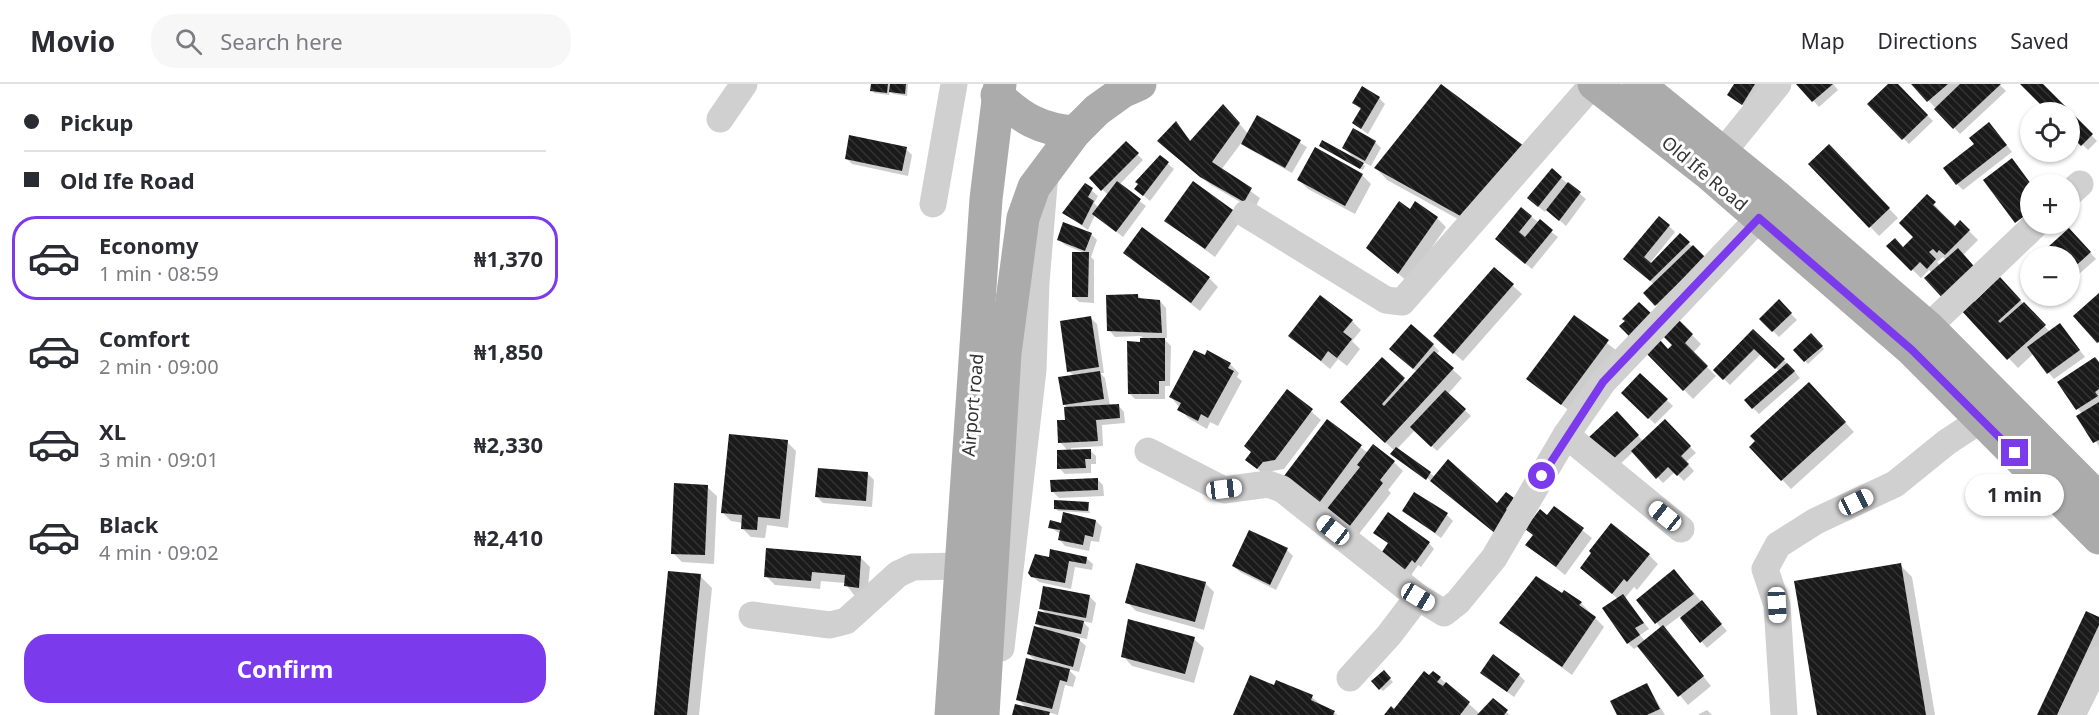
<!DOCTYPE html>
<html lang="en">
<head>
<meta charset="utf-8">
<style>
  :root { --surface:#fff; --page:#f7f7f7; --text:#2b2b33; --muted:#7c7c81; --line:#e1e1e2; --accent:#7c3aed }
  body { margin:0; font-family:"Noto Sans",sans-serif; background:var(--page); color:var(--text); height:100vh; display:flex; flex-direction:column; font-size:22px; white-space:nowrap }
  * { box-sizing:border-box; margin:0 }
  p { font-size:20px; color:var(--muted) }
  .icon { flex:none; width:33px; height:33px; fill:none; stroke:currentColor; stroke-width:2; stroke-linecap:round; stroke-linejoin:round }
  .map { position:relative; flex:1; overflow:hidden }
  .side { display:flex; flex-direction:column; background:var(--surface); width:570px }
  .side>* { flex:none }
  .hud { display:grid; align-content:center; height:132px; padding:0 24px; background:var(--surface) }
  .controls { position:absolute; left:1450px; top:18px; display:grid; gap:12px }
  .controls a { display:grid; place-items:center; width:60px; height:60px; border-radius:50%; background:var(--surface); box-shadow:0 2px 4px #0004; font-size:30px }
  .end { position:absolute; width:27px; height:27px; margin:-14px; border:8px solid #7c3aed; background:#fff; box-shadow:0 0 0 3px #fff }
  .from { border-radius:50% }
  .bubble { position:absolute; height:42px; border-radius:21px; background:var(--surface); box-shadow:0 2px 4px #0004; font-size:20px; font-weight:700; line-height:42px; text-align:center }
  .car { position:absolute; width:18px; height:36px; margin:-18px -9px; border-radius:8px; box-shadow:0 0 4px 2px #0007; background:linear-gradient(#fff 24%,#345 0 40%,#fff 0 76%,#345 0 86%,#fff 0) }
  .hud b { display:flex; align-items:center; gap:21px; height:57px; font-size:22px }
  .hud b+b { border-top:2px solid var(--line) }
  .hud i { width:15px; height:15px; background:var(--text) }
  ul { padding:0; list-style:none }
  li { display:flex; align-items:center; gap:18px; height:84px; margin:0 12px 9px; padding:0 12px; border:3px solid transparent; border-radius:24px }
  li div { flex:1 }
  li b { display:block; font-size:22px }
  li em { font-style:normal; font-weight:700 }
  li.selected { border-color:var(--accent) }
  li>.icon { width:54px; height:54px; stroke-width:1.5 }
  .primary-button { display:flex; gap:12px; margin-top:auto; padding:12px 24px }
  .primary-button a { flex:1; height:69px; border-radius:24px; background:var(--accent); color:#fff; font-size:24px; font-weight:700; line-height:69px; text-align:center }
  header { display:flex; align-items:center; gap:36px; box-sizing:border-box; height:84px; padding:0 30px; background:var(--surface); border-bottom:2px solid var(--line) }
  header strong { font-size:28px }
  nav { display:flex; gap:33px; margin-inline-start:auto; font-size:21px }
  .search { width:420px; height:54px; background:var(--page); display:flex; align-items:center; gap:15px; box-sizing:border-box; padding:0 21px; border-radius:24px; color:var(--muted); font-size:22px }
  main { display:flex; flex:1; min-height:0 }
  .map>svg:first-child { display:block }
</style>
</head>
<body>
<header>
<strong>Movio</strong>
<div class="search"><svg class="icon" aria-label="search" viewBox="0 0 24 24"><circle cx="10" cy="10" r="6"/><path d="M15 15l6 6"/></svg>Search here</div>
<nav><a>Map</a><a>Directions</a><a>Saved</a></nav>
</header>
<main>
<section class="side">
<div class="hud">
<b><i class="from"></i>Pickup</b>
<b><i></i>Old Ife Road</b>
</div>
<ul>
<li class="selected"><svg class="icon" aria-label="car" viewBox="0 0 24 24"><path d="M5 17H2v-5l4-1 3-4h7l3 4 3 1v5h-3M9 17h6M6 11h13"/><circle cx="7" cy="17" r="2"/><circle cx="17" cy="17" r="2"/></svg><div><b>Economy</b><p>1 min · 08:59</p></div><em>₦1,370</em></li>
<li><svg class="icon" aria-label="car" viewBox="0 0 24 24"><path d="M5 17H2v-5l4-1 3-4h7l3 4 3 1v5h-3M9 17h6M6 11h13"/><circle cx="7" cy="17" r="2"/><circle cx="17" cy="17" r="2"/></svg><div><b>Comfort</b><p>2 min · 09:00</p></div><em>₦1,850</em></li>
<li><svg class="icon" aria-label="car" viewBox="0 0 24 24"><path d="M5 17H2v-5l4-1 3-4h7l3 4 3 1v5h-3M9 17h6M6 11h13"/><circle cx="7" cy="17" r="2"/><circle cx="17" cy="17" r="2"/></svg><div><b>XL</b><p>3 min · 09:01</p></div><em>₦2,330</em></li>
<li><svg class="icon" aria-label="car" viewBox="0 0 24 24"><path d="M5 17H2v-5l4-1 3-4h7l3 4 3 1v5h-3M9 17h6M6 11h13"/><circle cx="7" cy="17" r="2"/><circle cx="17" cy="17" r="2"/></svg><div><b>Black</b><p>4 min · 09:02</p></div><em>₦2,410</em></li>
</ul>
<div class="primary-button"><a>Confirm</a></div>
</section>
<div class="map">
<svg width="1529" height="631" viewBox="0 0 1529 631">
  <defs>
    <pattern id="building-back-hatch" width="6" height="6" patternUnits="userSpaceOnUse" patternTransform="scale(1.5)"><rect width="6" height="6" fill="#1a1a1a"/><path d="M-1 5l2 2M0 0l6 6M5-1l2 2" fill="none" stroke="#333"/></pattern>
  </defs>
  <rect width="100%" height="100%" fill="#fff"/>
  <g fill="#0003" fill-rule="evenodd">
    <polygon points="302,0 338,0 337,12 323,10 320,7 319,11 304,9"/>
    <polygon points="1165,0 1195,0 1179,26 1159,11"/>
    <polygon points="1228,0 1263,0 1268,6 1249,23"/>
    <polygon points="1320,0 1326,0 1363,37 1339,60 1299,20"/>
    <polygon points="1343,0 1429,0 1436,7 1390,50"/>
    <polygon points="871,2 906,145 817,96 806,84"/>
    <polygon points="809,14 815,20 798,50 783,39 791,26 784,19"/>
    <polygon points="1500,29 1527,57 1518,66 1500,48"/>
    <polygon points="662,31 678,50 688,33 737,63 722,89 679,65 672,58 651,86 690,114 684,126 641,101 598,66 606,39 621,57"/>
    <polygon points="1425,46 1442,68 1393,106 1387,100"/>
    <polygon points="805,58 811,64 801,82 789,76 795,82 793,86 753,64 784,74 774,64"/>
    <polygon points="556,59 573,76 549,101 576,122 553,153 525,131 518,146 494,129 515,101 528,112 524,119 529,124 538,111 521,94"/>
    <polygon points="1259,62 1328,134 1309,152 1240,80"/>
    <polygon points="336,65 342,71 338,92 282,80 276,74"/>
    <polygon points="590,73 604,85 580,117 566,105"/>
    <polygon points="792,91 801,100 785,130 738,105 729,96"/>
    <polygon points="991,94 1016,115 996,142 977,125 975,128 965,120"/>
    <path d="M1357 112 1385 144 1390 138 1408 156 1393 171 1362 189 1359 186 1351 194 1318 162 1333 165 1345 153ZM1373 173 1376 176 1370 181 1367 178Z"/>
    <polygon points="951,125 988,153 962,185 933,161"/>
    <polygon points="662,127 671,136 645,173 596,137"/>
    <polygon points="840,127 867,134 876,143 838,198 798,164"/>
    <polygon points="1099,142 1105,148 1080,179 1082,180 1110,151 1140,180 1092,227 1075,209 1084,200 1061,181"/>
    <polygon points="1499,146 1526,175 1500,198 1500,172 1470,172"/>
    <polygon points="521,150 527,156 521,173 524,176 524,219 509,218 503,212 515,169 495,161 489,155"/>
    <polygon points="555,168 639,194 648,203 630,227"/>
    <polygon points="924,185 952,210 893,277 874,261"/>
    <polygon points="1439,204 1480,248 1495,247 1515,273 1484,295 1463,270 1448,284 1392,225"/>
    <polygon points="568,211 572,216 590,217 596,224 597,254 593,254 601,262 600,302 595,302 595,315 565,315 559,309 571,259 575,256 571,252 545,253 539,246"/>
    <polygon points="1209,218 1227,236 1209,253 1191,235"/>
    <polygon points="1004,233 1047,267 1001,328 958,295"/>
    <polygon points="521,234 527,240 534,289 530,289 535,294 540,322 548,321 554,328 555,339 532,341 533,362 501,364 501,367 520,366 526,372 526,380 521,380 521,389 495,390 489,384 498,367 490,358 498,325 494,320 504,292 499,287"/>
    <polygon points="782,237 791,246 782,257 790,265 777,282 768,275 760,285 720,252"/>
    <polygon points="1109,238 1131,260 1123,269 1146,292 1123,315 1078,269 1098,267 1104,261"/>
    <polygon points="1183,247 1220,282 1230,294 1189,330 1183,324 1209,287 1191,270 1160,301 1145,286"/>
    <polygon points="1241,251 1254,265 1238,280 1225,266"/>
    <polygon points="863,261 869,267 866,271 892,294 878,310 901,332 867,367 845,346 827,365 865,393 927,421 943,415 936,457 860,396 825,372 825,367 781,327 812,275 837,299 847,288 827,271"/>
    <polygon points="1529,279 1529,363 1512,330 1489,299"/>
    <polygon points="660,280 669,289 667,293 672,297 648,342 640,338 637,345 618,334 601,313"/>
    <polygon points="1070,291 1103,322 1085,340 1053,309"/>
    <polygon points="717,307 751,336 714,385 702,387 697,393 677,376"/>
    <polygon points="1248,309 1284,348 1221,405 1181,363"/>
    <polygon points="1053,335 1073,357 1095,337 1126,369 1116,378 1124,387 1114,397 1105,388 1093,399 1063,368 1047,383 1020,354"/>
    <polygon points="757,337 798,369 824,378 833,387 818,406 821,409 788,451 725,401"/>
    <polygon points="217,358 226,367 218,444 197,441 195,454 181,453 172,444 173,439 161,437 152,428"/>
    <polygon points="298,390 304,396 302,423 253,419 247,413"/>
    <polygon points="527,395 533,401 534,412 489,414 483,408"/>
    <polygon points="137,403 147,412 144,480 112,478 103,469"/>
    <polygon points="518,420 520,429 488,427 485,424"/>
    <polygon points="984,424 1022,454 995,491 957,460 964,452 957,445 978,433"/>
    <polygon points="834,427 877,431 883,437 871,454"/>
    <polygon points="526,437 532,443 529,458 521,457 519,467 495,462 489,455 490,450 480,443"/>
    <polygon points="811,454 859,459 864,465 851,483 848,481 840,493 819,460"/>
    <polygon points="717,466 723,472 706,506 670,488 663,482"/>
    <polygon points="1079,471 1088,480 1067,506 1064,503 1055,514 1079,545 1070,551 1075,557 1091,544 1068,516 1110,493 1157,547 1137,564 1110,532 1094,544 1141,602 1118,621 1069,562 1064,565 1058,559 1048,515 1012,484"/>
    <polygon points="291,474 300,483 297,512 284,511 275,499 251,497 250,505 205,501 196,492"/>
    <polygon points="516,474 523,480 522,486 505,483 501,505 469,498 462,492 480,475"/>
    <polygon points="1330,481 1342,493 1365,631 1248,631"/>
    <polygon points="130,492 142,504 129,631 85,631"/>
    <polygon points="635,499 644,508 634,546 566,527 557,518"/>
    <polygon points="475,504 520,513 526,519 522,539 512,537 519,544 517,555 506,553 516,562 509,588 498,585 506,593 503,603 495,601 488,631 477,628 480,631 444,631 457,624 447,615 467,578 458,570 474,547 466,539 477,530 470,524"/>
    <polygon points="992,511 1011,519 1034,543 1002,591 931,539"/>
    <polygon points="1529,535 1529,569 1500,631 1469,631"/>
    <polygon points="624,555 634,564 624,599 562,582 553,572"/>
    <polygon points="813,588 823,598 813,607 803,597"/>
    <polygon points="949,591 955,597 944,613 918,594"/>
    <polygon points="859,593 870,594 910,630 923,616 940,631 815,631 824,627"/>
    <polygon points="1077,601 1095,631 1049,631"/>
    <polygon points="742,613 752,622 768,631 665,631"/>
    <polygon points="1137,626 1142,631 1129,631 1129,630"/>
  </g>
  <g fill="url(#building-back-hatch)">
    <polygon points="301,0 318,0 317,9 300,7"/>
    <polygon points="320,0 336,0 335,10 319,8"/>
    <polygon points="871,0 954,62 894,134 804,84"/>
    <polygon points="1164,0 1185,0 1172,21 1157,11"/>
    <polygon points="1226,0 1263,0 1242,18"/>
    <polygon points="1318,0 1328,0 1358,31 1332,56 1297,20"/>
    <polygon points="1341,0 1378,0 1357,18"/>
    <polygon points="1390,0 1431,0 1383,45 1364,25"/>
    <polygon points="1450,0 1473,0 1523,50 1511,62 1500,51 1500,28 1478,28"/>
    <polygon points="792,2 810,13 791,45 782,39 791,24 782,19"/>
    <polygon points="653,20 670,39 642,78 682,104 674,118 630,93 587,57 606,37 620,57"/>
    <polygon points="687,31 731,56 715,84 671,60"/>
    <polygon points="1419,38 1437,61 1386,101 1373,84 1404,60 1399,54"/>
    <polygon points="783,44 806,57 795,77 772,64"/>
    <polygon points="279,51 337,63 332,87 275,75"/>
    <polygon points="752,56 794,79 790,85 749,62"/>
    <polygon points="556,57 569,69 531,107 519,94"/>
    <polygon points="1259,60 1320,124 1299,144 1238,80"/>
    <polygon points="745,63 793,90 775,122 727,96"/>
    <polygon points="590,71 599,78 573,112 564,105 568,100 565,98"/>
    <polygon points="1442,74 1461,100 1461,127 1445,139 1413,96"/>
    <polygon points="982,84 992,93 968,123 957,114"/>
    <polygon points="547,97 571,115 546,148 522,130"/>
    <polygon points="623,97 663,126 635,165 594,137"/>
    <polygon points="998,98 1011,108 989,137 976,126"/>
    <polygon points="515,99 523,104 518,113 524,117 512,141 492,129"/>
    <polygon points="1357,110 1366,118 1363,121 1385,142 1390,136 1400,146 1375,171 1369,166 1367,169 1363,165 1359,168 1366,175 1357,185 1350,178 1341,187 1316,162 1325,154 1333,163 1343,153 1329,139"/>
    <polygon points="829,117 840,125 845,117 868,133 828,190 796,164"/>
    <polygon points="951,123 962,132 949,148 955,153 970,135 983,146 955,180 925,155"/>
    <polygon points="1089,132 1100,141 1074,173 1081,179 1110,149 1120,158 1080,197 1053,175"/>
    <polygon points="493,138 522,149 515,167 487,156"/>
    <polygon points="572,143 640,193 621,219 553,169"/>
    <polygon points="1499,144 1521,168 1500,187 1500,172 1468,172"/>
    <polygon points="1123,161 1135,173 1085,222 1073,209"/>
    <polygon points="1388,164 1410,189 1377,219 1354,194"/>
    <polygon points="502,168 519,168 518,213 502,213"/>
    <polygon points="924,183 944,200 883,270 863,252"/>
    <polygon points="1430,193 1451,216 1428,237 1430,239 1454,218 1476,241 1437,276 1390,225 1405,217"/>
    <polygon points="1529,209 1529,258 1527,259 1503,232"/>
    <polygon points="568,210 568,214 590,216 592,249 537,247 536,211"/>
    <polygon points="750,211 783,236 773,248 782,255 767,274 758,267 751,277 718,252"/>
    <polygon points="1209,215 1222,229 1202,248 1189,235"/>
    <polygon points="1069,218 1083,231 1061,254 1049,242 1055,237 1052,235"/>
    <polygon points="1004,231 1039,256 991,321 956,295"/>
    <polygon points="521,232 529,283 497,288 490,237"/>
    <polygon points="1109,236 1123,250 1115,259 1138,282 1113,307 1076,269 1090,256 1098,265 1102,261 1093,252"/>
    <polygon points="1490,239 1510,266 1477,290 1457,263"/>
    <polygon points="841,240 864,260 843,285 819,265"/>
    <polygon points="1183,245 1215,275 1205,285 1184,265 1153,296 1143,286"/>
    <polygon points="1241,249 1253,262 1234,278 1223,266"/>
    <polygon points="570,254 595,254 595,297 589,297 589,310 558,310 557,257 570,258"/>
    <polygon points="624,266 635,271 637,266 661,279 658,284 664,287 638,334 631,330 628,337 607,326 611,319 599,313"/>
    <polygon points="864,267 884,284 815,359 770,318 812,273 835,294 812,320 814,322"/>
    <polygon points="1525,273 1529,278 1529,305 1525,308 1528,312 1506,326 1487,298"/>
    <polygon points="1217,279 1225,287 1182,325 1174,316"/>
    <polygon points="530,287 534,315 493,321 488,293"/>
    <polygon points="1070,289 1098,315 1078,335 1051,309"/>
    <polygon points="1239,298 1276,338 1211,397 1179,363 1185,357 1180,352"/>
    <polygon points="717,305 743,325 705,376 693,378 687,385 675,376 681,368 674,362"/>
    <polygon points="875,306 896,325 861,363 840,343"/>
    <polygon points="1529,318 1529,356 1523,359 1506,332"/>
    <polygon points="549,320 550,334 526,336 528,357 488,359 487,336 495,336 494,323"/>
    <polygon points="1047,327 1069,351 1040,378 1018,354"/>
    <polygon points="757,335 792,361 749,419 714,392"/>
    <polygon points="1095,335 1121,362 1111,372 1119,380 1107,392 1098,383 1086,395 1061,367"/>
    <polygon points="159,350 218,356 210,435 188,433 187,446 171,445 172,431 151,429"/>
    <polygon points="803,360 825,377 810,396 813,399 779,443 756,426 790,383 787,381"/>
    <polygon points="826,363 861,388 856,396 820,370"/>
    <polygon points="521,365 521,375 515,375 516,384 487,385 487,366"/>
    <polygon points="878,375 927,419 936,408 944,414 936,425 942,430 926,450 860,397"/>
    <polygon points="248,384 298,388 296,417 245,413"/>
    <polygon points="528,394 528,406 481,408 480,396"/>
    <polygon points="104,399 138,401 135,471 101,470"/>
    <polygon points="844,408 878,429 865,449 832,427"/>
    <polygon points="484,416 519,418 518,427 484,425"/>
    <polygon points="984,422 1014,444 986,483 955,461 963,451 955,445 970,425 977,431"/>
    <polygon points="493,428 526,436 523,453 515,451 513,461 488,456 490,446 478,444 480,436 491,439"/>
    <polygon points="818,428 860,458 845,479 842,476 833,488 810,471 818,459 803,449"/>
    <polygon points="1041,439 1080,470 1057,498 1054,495 1042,510 1010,484 1021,469 1019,467"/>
    <polygon points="679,446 718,464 700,501 662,482"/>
    <polygon points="196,464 291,472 289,504 274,502 275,491 242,488 241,497 194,493"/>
    <polygon points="480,465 517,473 516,480 499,477 495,499 461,493 458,489 465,470 479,473"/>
    <polygon points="566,479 636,498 625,538 555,519"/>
    <polygon points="1331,479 1356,631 1247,631 1224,497"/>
    <polygon points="1104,485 1124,510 1085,540 1066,516"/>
    <polygon points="98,487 131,490 117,631 84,631"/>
    <polygon points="966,492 992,509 994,506 1012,518 1009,521 1026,533 992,583 929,539"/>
    <polygon points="473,502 520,511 516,534 469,525"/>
    <polygon points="1053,510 1074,539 1065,544 1070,551 1057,560 1032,524"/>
    <polygon points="1132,516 1152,540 1130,559 1110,534"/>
    <polygon points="468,527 514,537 511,550 465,540"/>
    <polygon points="1516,527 1529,533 1529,541 1487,631 1467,631"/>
    <polygon points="558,535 625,553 615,590 551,573"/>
    <polygon points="1093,541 1134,592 1108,613 1067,562"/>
    <polygon points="464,542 510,555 503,583 457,570"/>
    <polygon points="923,570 950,590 937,608 910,589"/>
    <polygon points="456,574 500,585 497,598 490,596 482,625 446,616"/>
    <polygon points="814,586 821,594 809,606 801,597"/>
    <polygon points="854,587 859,591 863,587 871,593 867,598 873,602 876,598 900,618 890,631 814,631 821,622 824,625"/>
    <polygon points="680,591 704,601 706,596 743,611 741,616 765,627 763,631 663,631"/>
    <polygon points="1077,599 1090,625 1077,631 1047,631 1040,617"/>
    <polygon points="923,614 938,626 934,631 907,631"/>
    <polygon points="445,620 480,628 479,631 442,631"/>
  </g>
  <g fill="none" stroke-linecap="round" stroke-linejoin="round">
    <g stroke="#d0d0d0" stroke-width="27">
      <polyline points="150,35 174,0"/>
      <polyline points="1153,68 1208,0"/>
      <polyline points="1500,109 1510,100"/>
      <polyline points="363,120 384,0"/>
      <polyline points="676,130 816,216 832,218 1023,0"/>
      <polyline points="1358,243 1466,140"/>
      <polyline points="996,351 1111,445"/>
      <polyline points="578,367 654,406 698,400 712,405 848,513 874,529 888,518 924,474 996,351 1033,298 1189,134"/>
      <polyline points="182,531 260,541 276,537 328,490 343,483 389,482"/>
      <polyline points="431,564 463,286 466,199 475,89"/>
      <polyline points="780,594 819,551 848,513"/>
      <polyline points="1214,631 1207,521 1195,485 1208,461 1246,437 1325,400 1377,358 1412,335"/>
      <polyline points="1502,631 1529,576"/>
    </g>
    <g stroke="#ababab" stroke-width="33">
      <polyline points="1024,0 1139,90 1342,266 1529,454"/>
      <polyline points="1068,0 1206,112 1358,243 1529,415"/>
      <path d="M427 11C451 34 471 46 505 48"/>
      <polyline points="381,631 416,115 430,0"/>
      <polyline points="413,631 435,269 453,134 464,103 505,48 527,26 552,8 570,0"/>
    </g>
  </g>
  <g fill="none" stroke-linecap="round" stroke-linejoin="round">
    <polyline stroke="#7c3aed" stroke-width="8" points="972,392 1033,298 1189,134 1342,266 1445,369"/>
  </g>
  <g text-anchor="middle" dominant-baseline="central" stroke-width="6" stroke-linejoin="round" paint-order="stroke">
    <g font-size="18" fill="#333" stroke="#fff">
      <text transform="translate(1135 89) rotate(40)">Old Ife Road</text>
      <text transform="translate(402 321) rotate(-85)">Airport road</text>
    </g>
  </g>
</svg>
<div class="controls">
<a><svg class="icon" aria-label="locate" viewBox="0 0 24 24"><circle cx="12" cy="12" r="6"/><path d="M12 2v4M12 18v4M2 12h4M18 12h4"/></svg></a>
<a>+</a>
<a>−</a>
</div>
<i class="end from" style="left:972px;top:392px"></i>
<i class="end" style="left:1445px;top:369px"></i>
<div class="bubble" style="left:1395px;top:390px;width:99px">1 min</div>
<i class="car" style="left:654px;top:405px;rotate:83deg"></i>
<i class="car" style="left:1286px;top:418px;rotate:64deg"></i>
<i class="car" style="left:1095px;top:432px;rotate:309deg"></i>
<i class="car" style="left:763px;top:446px;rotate:308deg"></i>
<i class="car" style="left:848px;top:513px;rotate:121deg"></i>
<i class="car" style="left:1207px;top:521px;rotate:177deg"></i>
</div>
</main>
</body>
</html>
